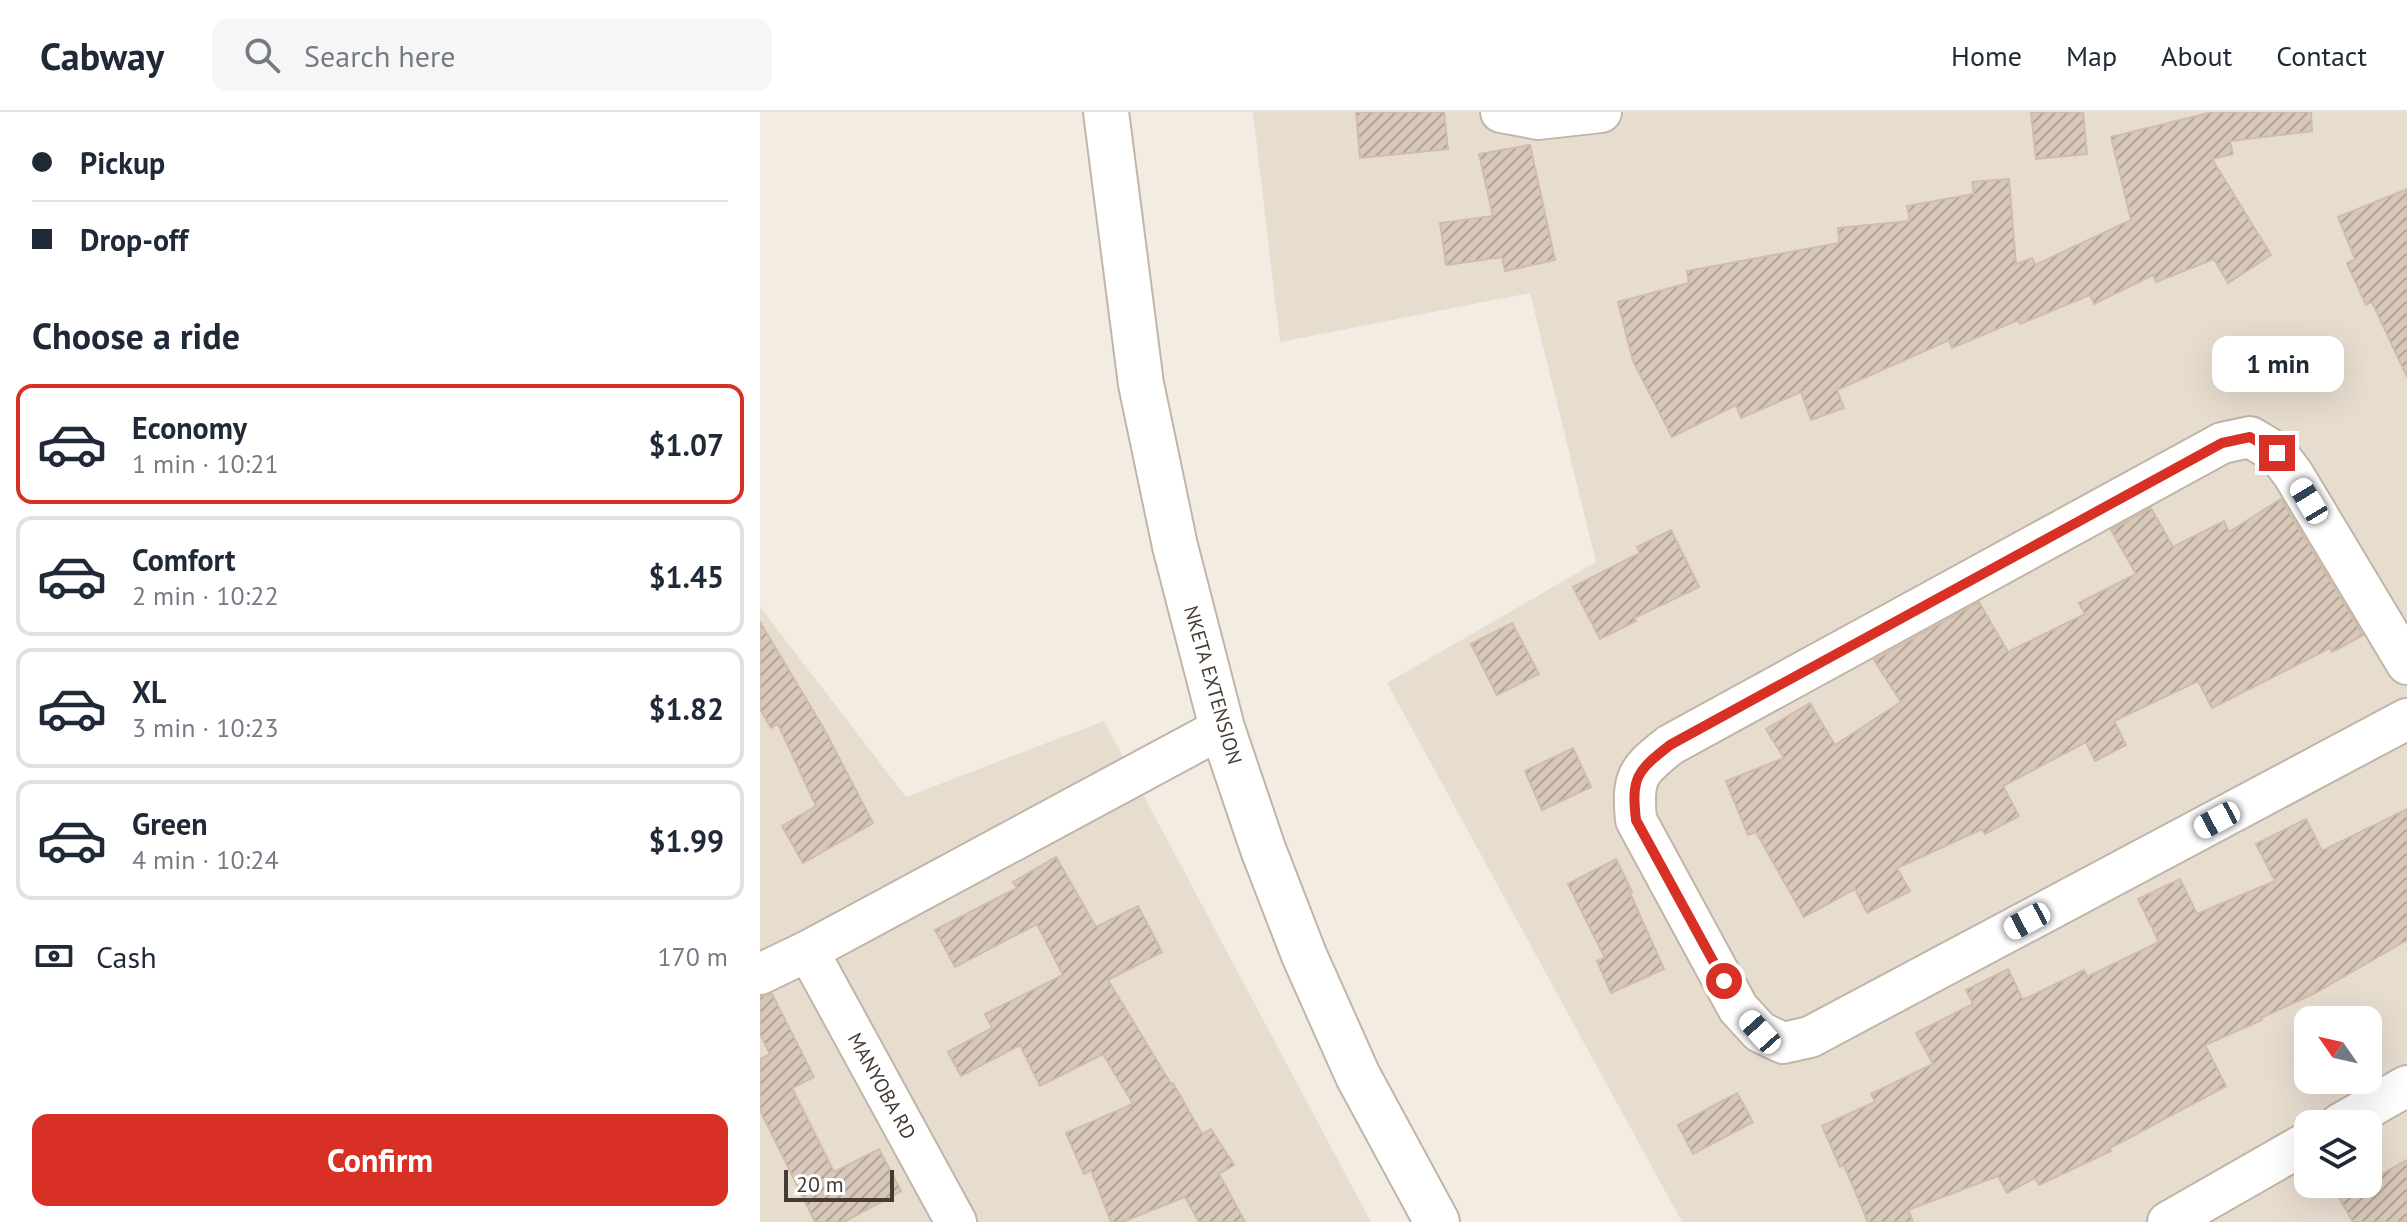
<!DOCTYPE html>
<html lang="en">
<head>
<meta charset="utf-8">
<style>
  :root { --surface:#fff; --page:#f6f6f7; --text:#1f2937; --muted:#747a83; --line:#e0e1e3; --accent:#d93025 }
  body { margin:0; font-family:"PT Sans",sans-serif; background:var(--page); color:var(--text); height:100vh; display:flex; flex-direction:column; font-size:30px; white-space:nowrap }
  * { box-sizing:border-box; margin:0 }
  p { font-size:26px; color:var(--muted) }
  .icon { flex:none; width:44px; height:44px; fill:none; stroke:currentColor; stroke-width:2; stroke-linecap:round; stroke-linejoin:round }
  .map { position:relative; flex:1; overflow:hidden }
  .drawer { display:flex; flex-direction:column; background:var(--surface); width:760px }
  .drawer>* { flex:none }
  .banner { display:grid; align-content:center; height:176px; padding:0 32px; background:var(--surface) }
  .needle { width:52px; rotate:304deg }
  .controls { position:absolute; left:1534px; top:894px; display:grid; gap:16px }
  .controls a { display:grid; place-items:center; width:88px; height:88px; border-radius:16px; background:var(--surface); box-shadow:0 8px 32px #0002; font-size:40px }
  .scale { position:absolute; left:24px; bottom:20px; width:110px; box-sizing:border-box; padding-left:8px; border:4px solid #453b32; border-top:0; font-size:22px; line-height:28px; white-space:nowrap; color:#453b32; -webkit-text-stroke:6px #fff; paint-order:stroke }
  .end { position:absolute; width:36px; height:36px; margin:-18px; border:10px solid #d93025; background:#fff; box-shadow:0 0 0 4px #fff }
  .from { border-radius:50% }
  .bubble { position:absolute; height:56px; border-radius:16px; background:var(--surface); box-shadow:0 8px 32px #0002; font-size:26px; font-weight:700; line-height:56px; text-align:center }
  .car { position:absolute; width:24px; height:48px; margin:-24px -12px; border-radius:10px; box-shadow:0 0 6px 2px #0007; background:linear-gradient(#fff 24%,#345 0 40%,#fff 0 76%,#345 0 86%,#fff 0) }
  .banner b { display:flex; align-items:center; gap:28px; height:76px; font-size:30px }
  .banner b+b { border-top:2px solid var(--line) }
  .banner i { width:20px; height:20px; background:var(--text) }
  ul { padding:0; list-style:none }
  li { display:flex; align-items:center; gap:24px; height:120px; margin:0 16px 12px; padding:0 16px; border:4px solid var(--line); border-radius:16px }
  li div { flex:1 }
  li b { display:block; font-size:30px }
  li em { font-style:normal; font-weight:700 }
  li.selected { border-color:var(--accent) }
  li>.icon { width:72px; height:72px; stroke-width:1.5 }
  h2 { padding:0 32px; font-size:36px; line-height:96px }
  .pay { display:flex; align-items:center; gap:20px; height:88px; padding:0 32px; font-size:30px }
  .pay p { margin-inline-start:auto }
  .button { display:flex; gap:16px; margin-top:auto; padding:16px 32px }
  .button a { flex:1; height:92px; border-radius:16px; background:var(--accent); color:#fff; font-size:32px; font-weight:700; line-height:92px; text-align:center }
  header { display:flex; align-items:center; gap:48px; box-sizing:border-box; height:112px; padding:0 40px; background:var(--surface); border-bottom:2px solid var(--line) }
  header strong { font-size:38px }
  nav { display:flex; gap:44px; margin-inline-start:auto; font-size:28px }
  .search { width:560px; height:72px; background:var(--page); display:flex; align-items:center; gap:20px; box-sizing:border-box; padding:0 28px; border-radius:16px; color:var(--muted); font-size:30px }
  main { display:flex; flex:1; min-height:0 }
  .map>svg:first-child { display:block }
</style>
</head>
<body>
<header>
<strong>Cabway</strong>
<div class="search"><svg class="icon" aria-label="search" viewBox="0 0 24 24"><circle cx="10" cy="10" r="6"/><path d="M15 15l6 6"/></svg>Search here</div>
<nav><a>Home</a><a>Map</a><a>About</a><a>Contact</a></nav>
</header>
<main>
<section class="drawer">
<div class="banner">
<b><i class="from"></i>Pickup</b>
<b><i></i>Drop-off</b>
</div>
<h2>Choose a ride</h2>
<ul>
<li class="selected"><svg class="icon" aria-label="car" viewBox="0 0 24 24"><path d="M5 17H2v-5l4-1 3-4h7l3 4 3 1v5h-3M9 17h6M6 11h13"/><circle cx="7" cy="17" r="2"/><circle cx="17" cy="17" r="2"/></svg><div><b>Economy</b><p>1 min · 10:21</p></div><em>$1.07</em></li>
<li><svg class="icon" aria-label="car" viewBox="0 0 24 24"><path d="M5 17H2v-5l4-1 3-4h7l3 4 3 1v5h-3M9 17h6M6 11h13"/><circle cx="7" cy="17" r="2"/><circle cx="17" cy="17" r="2"/></svg><div><b>Comfort</b><p>2 min · 10:22</p></div><em>$1.45</em></li>
<li><svg class="icon" aria-label="car" viewBox="0 0 24 24"><path d="M5 17H2v-5l4-1 3-4h7l3 4 3 1v5h-3M9 17h6M6 11h13"/><circle cx="7" cy="17" r="2"/><circle cx="17" cy="17" r="2"/></svg><div><b>XL</b><p>3 min · 10:23</p></div><em>$1.82</em></li>
<li><svg class="icon" aria-label="car" viewBox="0 0 24 24"><path d="M5 17H2v-5l4-1 3-4h7l3 4 3 1v5h-3M9 17h6M6 11h13"/><circle cx="7" cy="17" r="2"/><circle cx="17" cy="17" r="2"/></svg><div><b>Green</b><p>4 min · 10:24</p></div><em>$1.99</em></li>
</ul>
<div class="pay"><svg class="icon" aria-label="cash" viewBox="0 0 24 24"><path d="M3 7h18v10H3z"/><circle cx="12" cy="12" r="2"/></svg>Cash<p>170 m</p></div>
<div class="button"><a>Confirm</a></div>
</section>
<div class="map">
<svg width="1647" height="1110" viewBox="0 0 1647 1110">
  <defs>
    <pattern id="building-hatch" width="6" height="6" patternUnits="userSpaceOnUse" patternTransform="scale(2)"><rect width="6" height="6" fill="#d8c8b9"/><path d="M-1 1l2-2M0 6l6-6M5 7l2-2" fill="none" stroke="#b1a497"/></pattern>
  </defs>
  <rect width="100%" height="100%" fill="#f3ece2"/>
  <g fill="#e7ddcf" fill-rule="evenodd">
    <path d="M493 0H1647V1110H922L627 571 836 450 770 181 520 230ZM1548 908H1608V968H1548ZM1548 1012H1608V1072H1548Z"/>
    <polygon points="0,495 146,685 344,609 611,1110 0,1110"/>
  </g>
  <g fill="url(#building-hatch)" stroke="#d1bca9" stroke-width="2">
    <polygon points="596,0 684,0 688,37 600,46"/>
    <polygon points="1271,0 1323,0 1327,42 1276,47"/>
    <polygon points="1453,0 1551,0 1552,19 1470,29 1473,42 1452,47 1511,143 1468,171 1454,147 1396,170 1393,163 1334,192 1330,183 1260,212 1258,208 1192,236 1189,228 1077,278 1084,296 1051,308 1041,280 981,306 976,293 912,325 873,249 858,190 929,171 927,159 1079,131 1078,116 1150,109 1147,94 1214,82 1212,70 1249,67 1256,152 1272,146 1275,153 1371,108 1351,25"/>
    <polygon points="770,33 795,148 745,159 742,145 686,153 680,111 733,104 719,42"/>
    <polygon points="1647,77 1647,265 1612,190 1606,193 1587,151 1595,147 1578,105"/>
    <polygon points="1521,387 1603,523 1572,540 1570,536 1452,596 1438,569 1354,609 1366,633 1335,649 1326,630 1243,674 1259,704 1225,722 1222,717 1137,756 1150,779 1107,801 1095,777 1044,805 996,720 988,723 966,669 1024,646 1006,617 1050,591 1075,633 1141,590 1114,548 1219,490 1248,540 1325,502 1319,491 1376,462 1351,418 1391,396 1413,435 1464,409 1469,420"/>
    <polygon points="911,418 939,475 874,506 876,509 840,527 813,475 880,441 877,435"/>
    <polygon points="0,510 64,617 113,711 43,751 22,714 56,694 18,612 11,616 0,597"/>
    <polygon points="752,511 779,562 737,583 711,532"/>
    <polygon points="813,636 831,675 782,698 765,659"/>
    <polygon points="1647,697 1647,828 1555,881 1501,906 1502,908 1445,933 1466,974 1350,1036 1351,1039 1279,1073 1275,1066 1247,1081 1238,1064 1148,1098 1153,1110 1108,1110 1084,1053 1080,1055 1062,1014 1115,990 1111,982 1173,952 1156,921 1213,892 1206,878 1248,857 1263,888 1324,858 1327,865 1399,830 1378,787 1420,767 1437,802 1515,769 1496,732 1546,707 1562,739"/>
    <polygon points="296,745 336,815 378,794 402,840 348,868 411,972 413,971 442,1022 451,1017 474,1053 459,1062 485,1110 439,1110 425,1085 362,1110 351,1110 331,1058 324,1062 306,1021 373,992 343,942 280,974 260,933 201,964 188,940 232,916 225,902 303,863 277,812 195,855 175,818 257,776 253,770"/>
    <polygon points="856,747 872,780 870,781 904,857 851,881 837,849 845,846 808,772"/>
    <polygon points="12,882 54,965 32,976 74,1060 119,1037 141,1079 84,1110 55,1110 0,998 0,947 10,942 0,922 0,885"/>
    <polygon points="977,981 993,1010 933,1042 918,1013"/>
    <polygon points="1647,1048 1647,1110 1593,1110 1579,1086"/>
  </g>
  <g fill="none" stroke-linecap="round" stroke-linejoin="round">
    <defs>
      <g id="minor">
        <polyline points="741,0 778,7 841,0"/>
        <path d="M1647 552 1533 362 1517 341 1490 325 1462 331 910 633C877 659 872 665 876 708L978 896 1000 920 1023 931 1050 925 1647 607"/>
        <polyline points="48,839 196,1110"/>
        <polyline points="0,862 48,839 462,616"/>
        <polyline points="1580,1012 1647,974"/>
        <polyline points="1408,1110 1548,1030"/>
      </g>
      <polyline id="tertiary" points="346,0 381,272 415,434 462,616 503,737 544,843 598,964 677,1110"/>
    </defs>
    <use href="#minor" stroke="#c2b5a7" stroke-width="44"/>
    <use href="#tertiary" stroke="#c2b5a7" stroke-width="48"/>
    <use href="#minor" stroke="#fff" stroke-width="40"/>
    <use href="#tertiary" stroke="#fff" stroke-width="44"/>
  </g>
  <g fill="none" stroke-linecap="round" stroke-linejoin="round">
    <path stroke="#d93025" stroke-width="10" d="M964 869 876 708C871 665 877 659 910 633L1462 331 1490 325 1517 341"/>
  </g>
  <g text-anchor="middle" dominant-baseline="central" stroke-width="7" stroke-linejoin="round" paint-order="stroke">
    <g font-size="20" fill="#453b32" stroke="#fff">
      <text transform="translate(453 573) rotate(74)">NKETA EXTENSION</text>
      <text transform="translate(122 974) rotate(61)">MANYOBA RD</text>
    </g>
  </g>
</svg>
<div class="controls">
<a><svg class="needle" viewBox="-14 -14 28 28"><path d="M0-13l5 13h-10z" fill="#e53935"/><path d="M0 13l5-13h-10z" fill="#747a83"/></svg></a>
<a><svg class="icon" aria-label="layers" viewBox="0 0 24 24"><path d="M12 4l9 5-9 5-9-5zM3 14l9 5 9-5"/></svg></a>
</div>
<div class="scale">20 m</div>
<i class="end from" style="left:964px;top:869px"></i>
<i class="end" style="left:1517px;top:341px"></i>
<div class="bubble" style="left:1452px;top:224px;width:132px">1 min</div>
<i class="car" style="left:1549px;top:389px;rotate:329deg"></i>
<i class="car" style="left:1457px;top:708px;rotate:242deg"></i>
<i class="car" style="left:1267px;top:809px;rotate:242deg"></i>
<i class="car" style="left:1000px;top:920px;rotate:318deg"></i>
</div>
</main>
</body>
</html>
